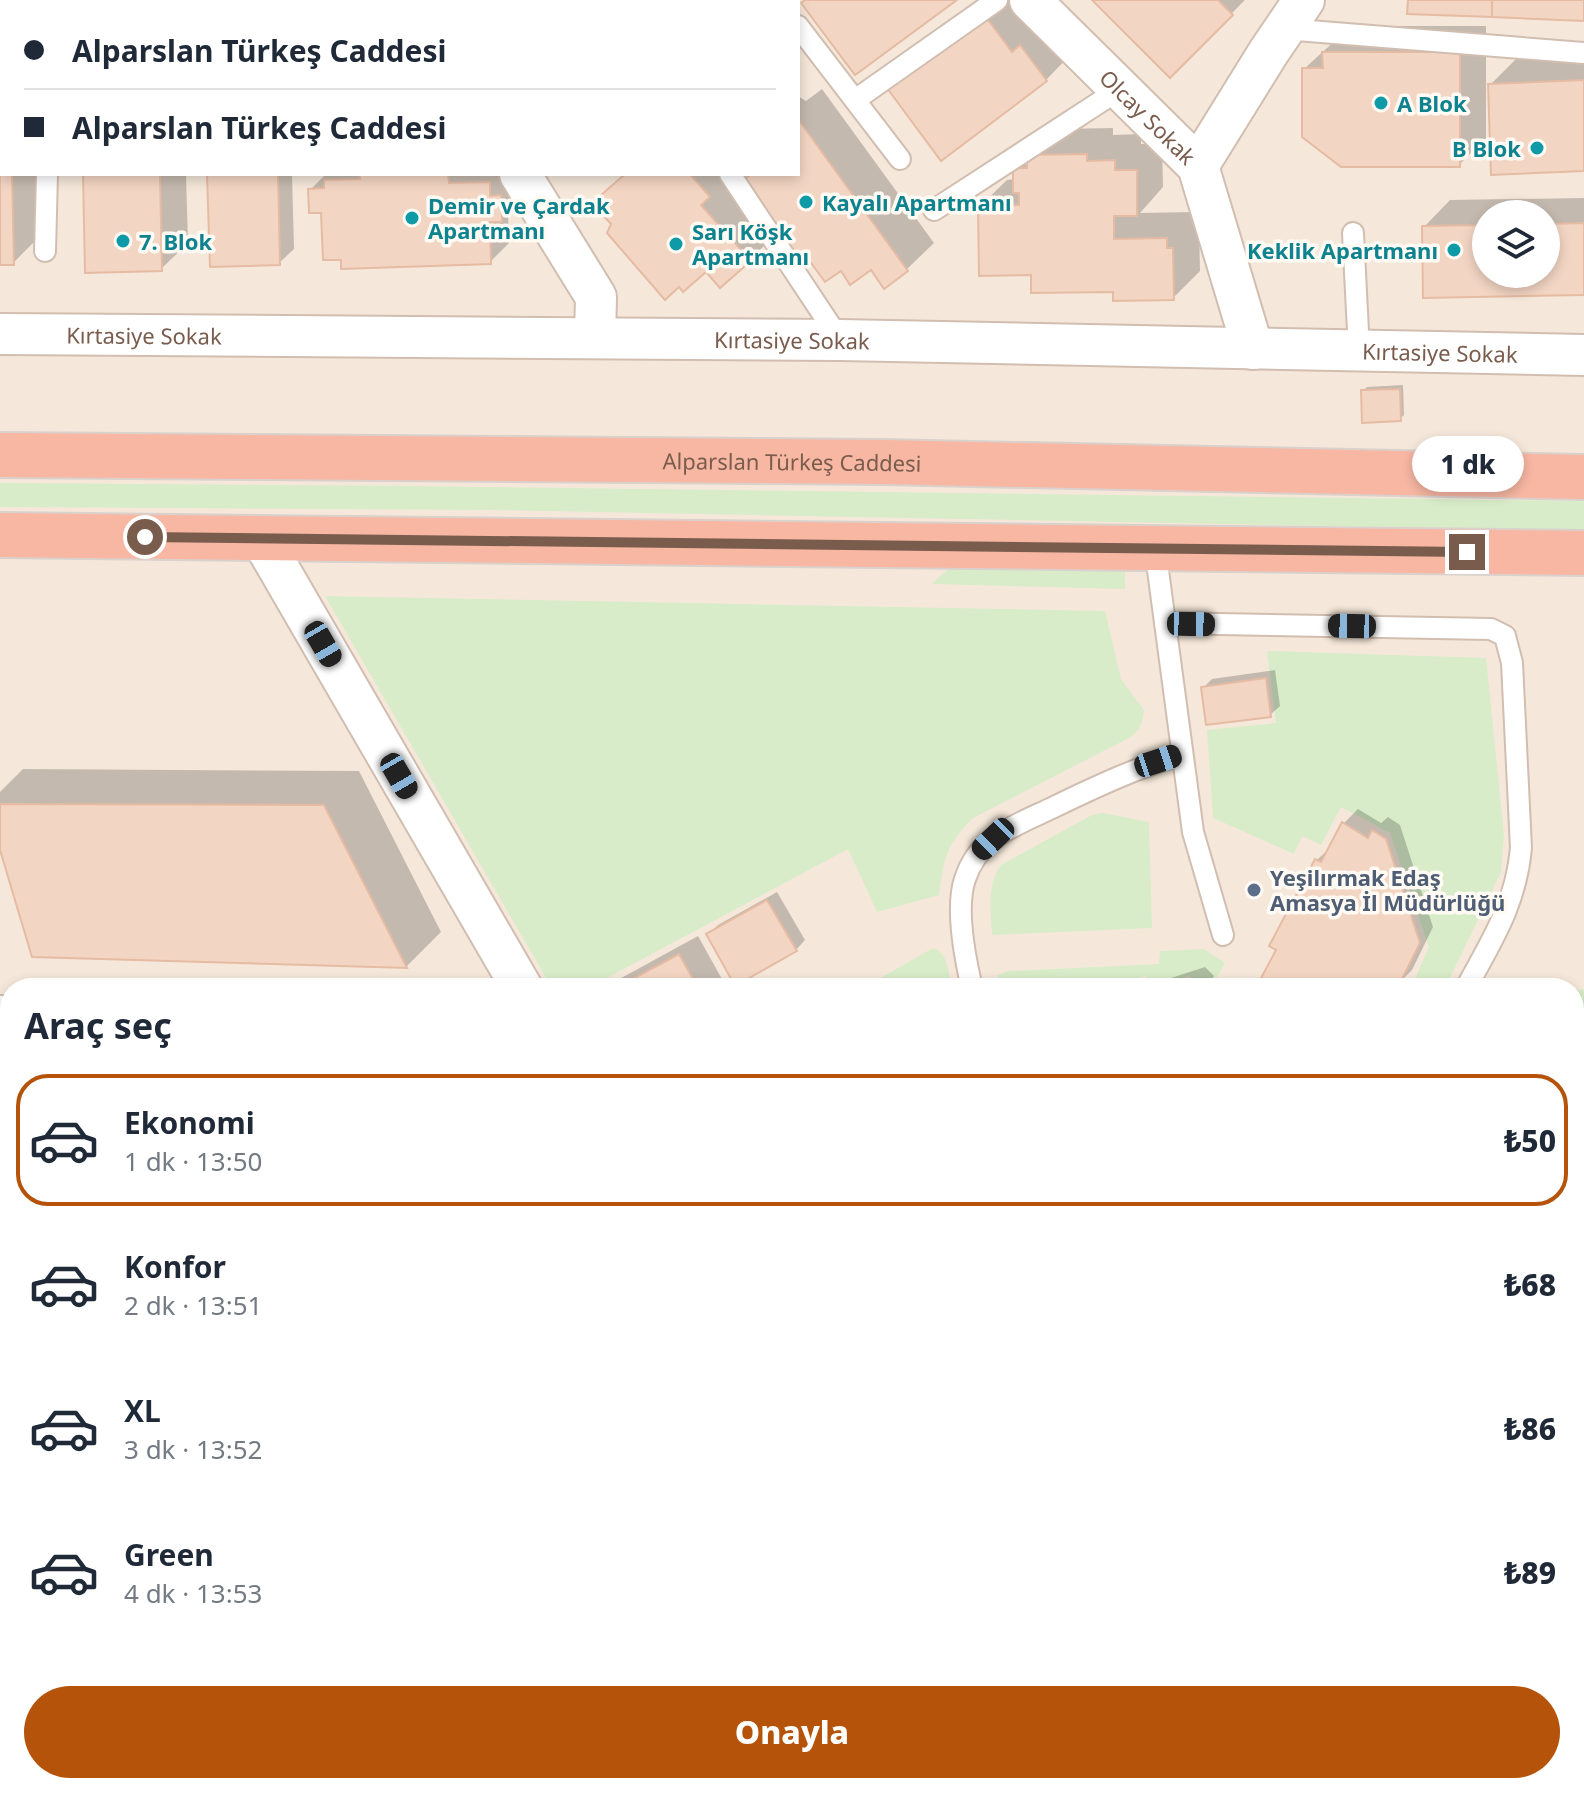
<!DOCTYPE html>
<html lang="tr">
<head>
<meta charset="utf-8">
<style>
  :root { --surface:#fff; --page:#f6f6f7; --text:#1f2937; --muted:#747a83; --line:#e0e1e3; --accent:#b45309 }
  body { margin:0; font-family:"Noto Sans",sans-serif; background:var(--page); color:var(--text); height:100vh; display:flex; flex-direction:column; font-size:30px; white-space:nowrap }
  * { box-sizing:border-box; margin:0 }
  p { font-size:26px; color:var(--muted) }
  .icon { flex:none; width:44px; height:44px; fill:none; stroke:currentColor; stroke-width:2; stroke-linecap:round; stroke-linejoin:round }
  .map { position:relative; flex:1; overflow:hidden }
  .panel { position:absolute; left:0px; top:978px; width:1584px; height:816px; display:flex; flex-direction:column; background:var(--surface); border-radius:32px 32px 0 0; box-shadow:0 4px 12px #0003 }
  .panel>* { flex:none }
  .guide { position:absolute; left:0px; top:0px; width:800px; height:176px; box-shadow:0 4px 12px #0003; display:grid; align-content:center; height:176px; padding:0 24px; background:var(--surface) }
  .controls { position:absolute; left:1472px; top:200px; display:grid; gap:16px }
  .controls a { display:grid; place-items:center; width:88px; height:88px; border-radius:50%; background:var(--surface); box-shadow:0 4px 12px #0003; font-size:40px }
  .end { position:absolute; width:36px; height:36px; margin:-18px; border:10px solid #7a5c4d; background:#fff; box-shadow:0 0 0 4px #fff }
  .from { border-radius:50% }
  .bubble { position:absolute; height:56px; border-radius:28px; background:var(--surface); box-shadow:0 4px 12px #0003; font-size:26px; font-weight:800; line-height:56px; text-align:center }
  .car { position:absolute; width:24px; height:48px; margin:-24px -12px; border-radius:10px; box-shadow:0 0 6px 2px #0007; background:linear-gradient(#222 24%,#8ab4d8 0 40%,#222 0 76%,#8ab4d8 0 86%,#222 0) }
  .guide b { display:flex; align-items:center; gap:28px; height:76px; font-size:30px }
  .guide b+b { border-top:2px solid var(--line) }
  .guide i { width:20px; height:20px; background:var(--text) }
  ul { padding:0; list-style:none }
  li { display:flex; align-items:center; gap:24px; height:132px; margin:0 16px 12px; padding:0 8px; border:4px solid transparent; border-radius:32px }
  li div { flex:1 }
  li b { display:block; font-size:30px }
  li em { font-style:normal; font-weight:800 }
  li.active { border-color:var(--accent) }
  li>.icon { width:72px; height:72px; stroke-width:1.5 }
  h2 { padding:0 24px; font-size:36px; line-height:96px }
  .primary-button { display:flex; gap:16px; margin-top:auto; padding:16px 24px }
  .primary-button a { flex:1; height:92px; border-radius:48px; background:var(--accent); color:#fff; font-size:32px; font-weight:800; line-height:92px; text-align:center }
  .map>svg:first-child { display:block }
</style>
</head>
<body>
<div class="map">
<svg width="1584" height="1794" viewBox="0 0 1584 1794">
  <rect width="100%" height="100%" fill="#fdf6ec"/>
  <path fill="#f5e8da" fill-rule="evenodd" d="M0 0H1584V1297L1574 1325V988H10V1784H1199L1190 1794H0ZM2 2H798V174H2ZM1486 214H1546V274H1486Z"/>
  <g fill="#d8ecc9">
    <polygon points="0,483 416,486 1584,501 1584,531 494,510 0,507"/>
    <polygon points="951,566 1125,567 1125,589 932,584"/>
    <path d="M325 596 1105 611 1121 679 1144 710C1143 723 1139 732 1127 739L973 818C945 846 945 856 939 895L877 912 848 849 588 988H552Z"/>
    <polygon points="1267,651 1486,658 1504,834 1501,872 1445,988 1426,988 1414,981 1429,947 1390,833 1341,807 1321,845 1302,836 1294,854 1213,818 1207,730 1276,723"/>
    <path d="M1103 813 1149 822 1152 928 992 935C991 910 986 887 1001 865L1092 815Z"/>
    <path d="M933 948C949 954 948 973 952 988H863Z"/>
    <polygon points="1204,949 1225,963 1211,988 1203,988 1189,976 1149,988 1145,976 1105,988 995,988 998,975 1008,971 1159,964 1160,951"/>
    <polygon points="1574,989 1584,990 1584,1252 1574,1260"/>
  </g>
  <polygon fill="#bfe3e8" stroke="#a5d3da" stroke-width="2" points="1584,1528 1584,1794 1343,1794 1354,1784 1574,1784 1574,1542"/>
  <g fill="#0003" fill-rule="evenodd">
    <polygon points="0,0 33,0 2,2 2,6"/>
    <polygon points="490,0 636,0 488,2"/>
    <polygon points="999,0 1019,0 1072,53 1046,80 889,89"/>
    <polygon points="1095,0 1245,0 1170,75"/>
    <polygon points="0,10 2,10 2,174 38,174 40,236 13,263 0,263"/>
    <polygon points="1351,26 1486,26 1486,138 1459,165 1304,69"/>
    <polygon points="1584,55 1584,169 1490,85 1517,58"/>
    <polygon points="822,89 934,243 907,269 884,286 871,267 841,268 807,254 777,233 750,260 706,269 613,223 595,203 625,174 730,174 744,181 751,174 798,174 798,96 806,101"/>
    <polygon points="1113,128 1113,135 1141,134 1141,144 1162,144 1163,187 1140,213 1193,212 1192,222 1199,222 1200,271 1173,298 1115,290 1033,273 980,206 1007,180 1015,179 1015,169 1056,129"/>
    <polygon points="85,174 186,174 188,243 161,269"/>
    <polygon points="209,174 292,174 294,249 279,263"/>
    <polygon points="326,174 508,174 520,201 508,213 509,243 490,262 343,258 323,211 310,190"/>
    <path d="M1584 198V293L1425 296 1424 227 1450 200ZM1486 214H1546V274H1486Z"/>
    <polygon points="1403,385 1404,415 1400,419 1363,391 1367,387"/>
    <polygon points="1275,670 1280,706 1270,715 1203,688 1212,679"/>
    <polygon points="23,769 359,771 441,932 407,966 34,955 0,843 0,792"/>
    <polygon points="1358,809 1381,823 1388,817 1400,825 1433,927 1412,970 1397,985 1386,988 1273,988 1278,949 1317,860 1332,846 1344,823"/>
    <polygon points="777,892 805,940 796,950 709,934 718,925"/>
    <polygon points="698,936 727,988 609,988 614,982"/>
    <polygon points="1205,967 1214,976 1208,988 1140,988"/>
    <polygon points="10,1189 10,1330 0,1331 0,1190"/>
    <polygon points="10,1498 10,1525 1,1507"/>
    <polygon points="10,1671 10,1784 88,1784 90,1794 0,1794 0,1673"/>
    <polygon points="493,1784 564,1784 568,1794 477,1794"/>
  </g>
  <g fill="#f3d5c3" stroke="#e6bba3" stroke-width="2">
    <polygon points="268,0 360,0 361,2 269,2"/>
    <polygon points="491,0 639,0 489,2"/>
    <polygon points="805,0 957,0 855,75 801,3"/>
    <polygon points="1092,0 1218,0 1233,15 1170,78"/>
    <polygon points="1408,0 1492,0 1492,17 1407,14"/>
    <polygon points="1492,0 1584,0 1584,21 1492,17"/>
    <polygon points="985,16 1012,52 1020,45 1047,81 941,161 887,88"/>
    <polygon points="0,35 2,35 2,174 12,174 14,265 0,265"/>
    <polygon points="1322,52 1460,52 1460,167 1341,167 1302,137 1302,68 1323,68"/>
    <polygon points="1584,80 1584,171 1491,175 1488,84"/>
    <polygon points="798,119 908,271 884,289 871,270 850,285 841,271 825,282 806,256 792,260 741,181 752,174 798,174"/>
    <polygon points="1087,154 1087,161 1115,160 1115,170 1137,170 1137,216 1114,216 1114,239 1167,238 1167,248 1173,248 1174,300 1113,301 1113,292 1031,293 1031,275 979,276 978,206 1019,205 1019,193 1013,193 1013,168 1027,168 1027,155"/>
    <polygon points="83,174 160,174 162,271 85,273"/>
    <polygon points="207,174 278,174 280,265 210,267"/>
    <polygon points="359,174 448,174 449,183 490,182 490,196 501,195 502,222 490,222 491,264 341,269 341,260 323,260 321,213 309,213 308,189 324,188 324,180 360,179"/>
    <polygon points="625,174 690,174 710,197 701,205 751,261 720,288 706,272 683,292 679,287 665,300 607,233 611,224 592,203"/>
    <polygon points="1584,223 1584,295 1423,298 1422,226 1486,225 1486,274 1546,274 1546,224"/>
    <polygon points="1400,389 1401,421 1362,423 1361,390"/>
    <polygon points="1266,678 1271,717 1206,725 1201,687"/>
    <polygon points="0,804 324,805 407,968 32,957 0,850"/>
    <polygon points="1342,822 1368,838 1372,830 1386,839 1420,943 1398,987 1393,988 1269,988 1259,982 1276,950 1269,946 1315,859 1321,862"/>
    <polygon points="767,900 797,951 735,986 706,934"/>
    <polygon points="679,954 698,988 616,988"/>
    <polygon points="10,1211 10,1243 8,1244 10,1332 0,1333 0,1212"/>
    <polygon points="10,1684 10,1784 65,1784 67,1794 0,1794 0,1686"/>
  </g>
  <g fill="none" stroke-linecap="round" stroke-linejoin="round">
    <defs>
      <g id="lane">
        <polyline points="456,0 458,2"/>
        <polyline points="778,0 779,2"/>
        <polyline points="53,2 53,0"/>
        <polyline points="643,2 646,0"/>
        <polyline points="0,20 2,20"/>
        <polyline points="798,26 900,159"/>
        <polyline points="1284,29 1584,53"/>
        <polyline points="855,100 997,0"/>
        <polyline points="730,174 840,340"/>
        <polyline points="934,210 1120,89"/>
        <polyline points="1353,233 1359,351"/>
        <polyline points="45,251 47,174"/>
        <polyline points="1155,548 1193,832 1223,935"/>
        <path d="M1165 623 1491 629 1505 636 1512 663 1521 848C1516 904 1492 940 1466 988"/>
        <path d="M972 988C965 958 955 908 965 879 970 864 980 849 993 839 1010 826 1033 817 1052 808 1095 787 1136 768 1182 754"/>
        <polyline points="95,1784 97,1794"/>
      </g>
      <g id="street">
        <polyline points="412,0 413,2"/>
        <path id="s1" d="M1030 0 1198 166 1253 349"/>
        <polyline points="1198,166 1268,53 1304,0"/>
        <polyline points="520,174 596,297 595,337"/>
        <path id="s2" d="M0 334 840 340 1584 355"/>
        <polyline points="261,538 522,988"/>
        <polyline points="0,1016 10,1017"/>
        <polyline points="0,1054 10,1079"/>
        <polyline points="0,1411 10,1409"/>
        <polyline points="1574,1412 1584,1392"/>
        <polyline points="297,1784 301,1794"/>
        <polyline points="994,1784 1000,1794"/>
        <polyline points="1261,1794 1273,1784"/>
      </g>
      <g id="highway">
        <path id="s3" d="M0 455 883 462 1584 477"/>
        <polyline points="0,535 1584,553"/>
      </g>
    </defs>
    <use href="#lane" stroke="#d1beb0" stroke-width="24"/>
    <use href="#street" stroke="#d1beb0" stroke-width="44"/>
    <use href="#highway" stroke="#dad1cd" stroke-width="48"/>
    <use href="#lane" stroke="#fff" stroke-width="20"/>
    <use href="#street" stroke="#fff" stroke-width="40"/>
    <use href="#highway" stroke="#f7b7a3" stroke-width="44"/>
  </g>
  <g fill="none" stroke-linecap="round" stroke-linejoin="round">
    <polyline stroke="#7a5c4d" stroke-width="10" points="145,537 1467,552"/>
  </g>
  <g fill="#0f9aa8" stroke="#fffaf3" stroke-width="3">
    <circle cx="1381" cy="103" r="8"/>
    <circle cx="1537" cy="148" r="8"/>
    <circle cx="806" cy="202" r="8"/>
    <circle cx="412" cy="218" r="8"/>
    <circle cx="123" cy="241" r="8"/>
    <circle cx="676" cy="244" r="8"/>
    <circle cx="1454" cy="250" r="8"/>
  </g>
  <circle fill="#5c6f8a" stroke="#fffaf3" stroke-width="3" cx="1254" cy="890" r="8"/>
  <g text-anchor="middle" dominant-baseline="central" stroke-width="7" stroke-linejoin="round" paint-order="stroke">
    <g font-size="22" font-weight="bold" fill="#0d838f" stroke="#fffaf3" text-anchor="start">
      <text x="1397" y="103">A Blok</text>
      <text x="1521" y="148" text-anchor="end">B Blok</text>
      <text x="822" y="202">Kayalı Apartmanı</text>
      <text x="428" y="205">Demir ve Çardak<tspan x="428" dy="25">Apartmanı</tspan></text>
      <text x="692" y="231">Sarı Köşk<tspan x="692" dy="25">Apartmanı</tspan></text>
      <text x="139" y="241">7. Blok</text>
      <text x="1438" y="250" text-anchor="end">Keklik Apartmanı</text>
    </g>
    <g font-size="22" fill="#7a5c4d" stroke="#fffaf3">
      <text stroke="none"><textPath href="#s1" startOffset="166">Olcay Sokak</textPath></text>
      <text stroke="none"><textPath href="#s2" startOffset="144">Kırtasiye Sokak</textPath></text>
      <text stroke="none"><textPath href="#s2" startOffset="792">Kırtasiye Sokak</textPath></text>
      <text stroke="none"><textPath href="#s2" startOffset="1440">Kırtasiye Sokak</textPath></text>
      <text stroke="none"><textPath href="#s3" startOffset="792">Alparslan Türkeş Caddesi</textPath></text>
    </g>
    <g font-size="22" font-weight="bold" fill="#4e5e75" stroke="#fffaf3" text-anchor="start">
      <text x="1270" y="877">Yeşilırmak Edaş<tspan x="1270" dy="25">Amasya İl Müdürlüğü</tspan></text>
    </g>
  </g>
</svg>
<div class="controls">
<a><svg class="icon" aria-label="layers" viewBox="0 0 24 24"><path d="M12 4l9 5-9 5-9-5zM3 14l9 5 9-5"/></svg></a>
</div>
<i class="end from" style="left:145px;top:537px"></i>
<i class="end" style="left:1467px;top:552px"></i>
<div class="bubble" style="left:1412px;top:436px;width:112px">1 dk</div>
<i class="car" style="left:1191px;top:624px;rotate:91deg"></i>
<i class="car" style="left:1352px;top:626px;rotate:271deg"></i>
<i class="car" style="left:323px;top:644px;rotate:150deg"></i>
<i class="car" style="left:1158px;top:761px;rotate:72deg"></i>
<i class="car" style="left:399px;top:776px;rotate:150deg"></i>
<i class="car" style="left:993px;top:839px;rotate:226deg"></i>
<div class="guide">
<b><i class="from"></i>Alparslan Türkeş Caddesi</b>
<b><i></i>Alparslan Türkeş Caddesi</b>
</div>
<section class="panel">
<h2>Araç seç</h2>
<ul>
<li class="active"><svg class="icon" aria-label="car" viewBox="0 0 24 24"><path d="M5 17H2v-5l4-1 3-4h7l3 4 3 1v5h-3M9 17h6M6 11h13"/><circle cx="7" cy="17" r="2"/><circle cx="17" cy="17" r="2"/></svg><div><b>Ekonomi</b><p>1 dk · 13:50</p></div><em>₺50</em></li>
<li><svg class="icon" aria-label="car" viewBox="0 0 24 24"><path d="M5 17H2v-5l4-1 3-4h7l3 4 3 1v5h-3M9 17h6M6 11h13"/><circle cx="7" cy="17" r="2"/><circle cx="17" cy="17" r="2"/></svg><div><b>Konfor</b><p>2 dk · 13:51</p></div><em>₺68</em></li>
<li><svg class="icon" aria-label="car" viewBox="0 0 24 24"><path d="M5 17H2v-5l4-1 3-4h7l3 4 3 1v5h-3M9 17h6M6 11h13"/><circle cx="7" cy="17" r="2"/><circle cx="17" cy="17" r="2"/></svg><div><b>XL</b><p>3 dk · 13:52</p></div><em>₺86</em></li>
<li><svg class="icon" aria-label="car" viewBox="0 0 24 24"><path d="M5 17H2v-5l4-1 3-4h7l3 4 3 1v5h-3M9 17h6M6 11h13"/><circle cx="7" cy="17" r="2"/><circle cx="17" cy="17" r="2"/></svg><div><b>Green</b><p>4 dk · 13:53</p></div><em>₺89</em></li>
</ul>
<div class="primary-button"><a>Onayla</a></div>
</section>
</div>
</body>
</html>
